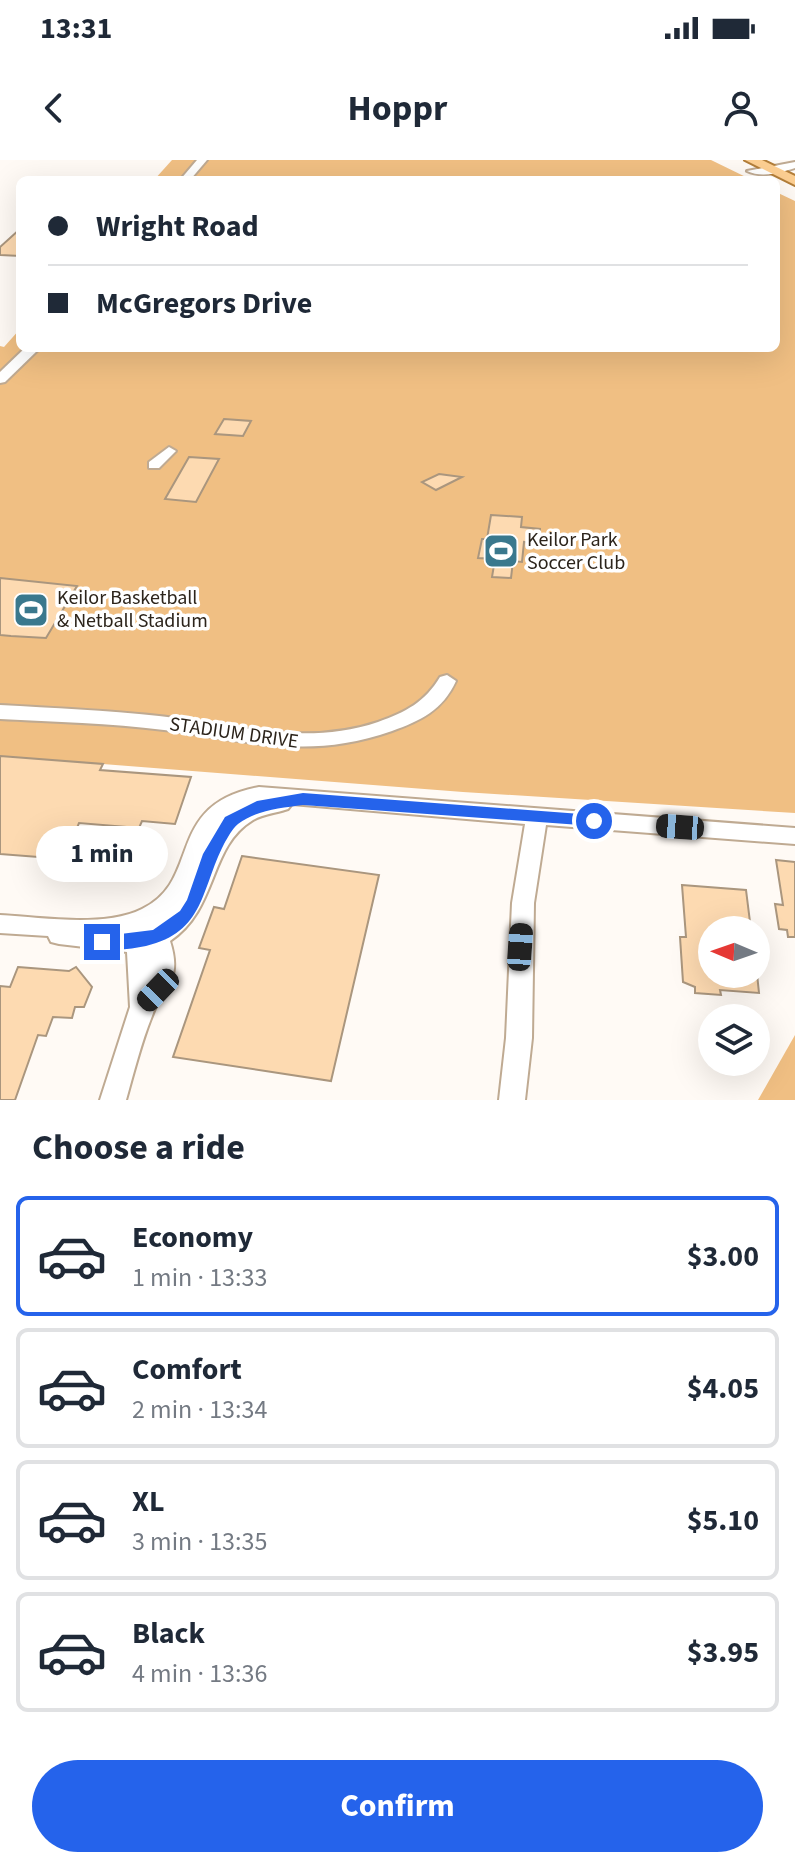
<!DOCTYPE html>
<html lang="en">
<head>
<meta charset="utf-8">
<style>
  :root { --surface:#fff; --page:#f2f2f3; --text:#1f2937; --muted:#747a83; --line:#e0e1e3; --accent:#2563eb }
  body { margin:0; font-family:"Source Sans 3",sans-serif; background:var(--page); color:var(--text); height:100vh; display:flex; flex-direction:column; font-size:30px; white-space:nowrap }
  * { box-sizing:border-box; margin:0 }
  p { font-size:26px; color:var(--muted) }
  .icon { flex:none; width:44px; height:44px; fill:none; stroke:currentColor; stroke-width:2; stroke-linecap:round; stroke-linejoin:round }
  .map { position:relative; height:940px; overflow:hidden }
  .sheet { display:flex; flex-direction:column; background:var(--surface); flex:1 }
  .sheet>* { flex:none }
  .hud { position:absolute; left:16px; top:16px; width:764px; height:176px; border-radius:12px; box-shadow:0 8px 32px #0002; display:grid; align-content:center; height:176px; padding:0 32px; background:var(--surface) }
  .needle { width:52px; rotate:272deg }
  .controls { position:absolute; left:698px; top:756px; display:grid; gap:16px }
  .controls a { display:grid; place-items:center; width:72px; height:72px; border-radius:50%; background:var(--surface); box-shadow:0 8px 32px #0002; font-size:40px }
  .end { position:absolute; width:36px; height:36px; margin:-18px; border:10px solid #2563eb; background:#fff; box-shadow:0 0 0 4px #fff }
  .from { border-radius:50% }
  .bubble { position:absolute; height:56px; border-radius:28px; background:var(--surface); box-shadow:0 8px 32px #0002; font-size:26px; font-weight:700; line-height:56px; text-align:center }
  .car { position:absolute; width:24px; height:48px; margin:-24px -12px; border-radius:10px; box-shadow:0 0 6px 2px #0007; background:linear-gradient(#222 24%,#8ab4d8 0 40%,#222 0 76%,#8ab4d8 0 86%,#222 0) }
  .hud b { display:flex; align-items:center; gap:28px; height:76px; font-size:30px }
  .hud b+b { border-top:2px solid var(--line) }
  .hud i { width:20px; height:20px; background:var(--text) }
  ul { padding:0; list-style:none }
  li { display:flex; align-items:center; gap:24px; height:120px; margin:0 16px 12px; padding:0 16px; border:4px solid var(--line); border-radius:12px }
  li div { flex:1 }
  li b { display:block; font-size:30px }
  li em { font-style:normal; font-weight:700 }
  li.on { border-color:var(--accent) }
  li>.icon { width:72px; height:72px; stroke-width:1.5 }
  h2 { padding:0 32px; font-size:36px; line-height:96px }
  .cta { display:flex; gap:16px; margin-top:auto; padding:16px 32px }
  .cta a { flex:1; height:92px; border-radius:48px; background:var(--accent); color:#fff; font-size:32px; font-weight:700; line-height:92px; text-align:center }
  .status { display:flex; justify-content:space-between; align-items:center; height:56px; padding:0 40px; background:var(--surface); direction:ltr }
  .status svg { height:22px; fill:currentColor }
  header { display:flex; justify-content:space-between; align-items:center; height:104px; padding:0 32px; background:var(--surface); font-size:36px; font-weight:700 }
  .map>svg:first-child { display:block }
</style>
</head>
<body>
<div class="status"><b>13:31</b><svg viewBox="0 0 49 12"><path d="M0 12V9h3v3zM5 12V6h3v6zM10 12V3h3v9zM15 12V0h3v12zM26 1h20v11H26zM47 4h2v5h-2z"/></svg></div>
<header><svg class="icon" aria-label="back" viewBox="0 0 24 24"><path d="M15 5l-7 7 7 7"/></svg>Hoppr<svg class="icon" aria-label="person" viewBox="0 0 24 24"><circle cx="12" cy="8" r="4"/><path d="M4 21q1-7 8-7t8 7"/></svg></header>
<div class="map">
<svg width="795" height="940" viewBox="0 0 795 940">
  <rect width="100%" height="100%" fill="#fffaf5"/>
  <g fill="#f0bf83">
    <polygon points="172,0 711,0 752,20 154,20"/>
    <polygon points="776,32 795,41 795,653 463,632 0,596 0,186 4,187 20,169 20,188 776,188"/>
    <polygon points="795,875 795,940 758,940"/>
  </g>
  <g fill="#fddab1" stroke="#aa967e" stroke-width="2">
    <polygon points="20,69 20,96 0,95 0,87"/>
    <polygon points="224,259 251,261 243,276 215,274"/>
    <polygon points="189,297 219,299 196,342 165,339"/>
    <polygon points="439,314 462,317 436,330 422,322"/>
    <polygon points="491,355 522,357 521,367 540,369 539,384 524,382 522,402 513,401 511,418 492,417 495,399 478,398 482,379 487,379"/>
    <polygon points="0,418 77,426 46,478 11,476 0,475"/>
    <polygon points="0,596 103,604 100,610 191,617 175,664 142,661 139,668 79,663 64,699 0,694"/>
    <polygon points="242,696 379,715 331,921 173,897 210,790 199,788 214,747 224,749"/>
    <polygon points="776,700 795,702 795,777 788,777 787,770 779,769 775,744 783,745"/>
    <polygon points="682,725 746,730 751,770 712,770 712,814 757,814 759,833 720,830 721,835 695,833 695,827 683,822 680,777 686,777"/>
    <polygon points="18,807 69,811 76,807 92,827 84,847 75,847 72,858 53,857 46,876 38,875 15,940 0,940 0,826 10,827"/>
  </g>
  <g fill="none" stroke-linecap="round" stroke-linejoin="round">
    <defs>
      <g id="minor">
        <polygon points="197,0 207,0 190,20 180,20"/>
        <path d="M795 2V8C780 13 761 18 747 11Z"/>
        <polygon points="25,188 40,188 5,222 0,223 0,212"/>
        <polygon points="169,287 176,291 159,308 149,308 149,302"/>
        <path d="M447 515 456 521C443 550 420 561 392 571 306 601 249 580 164 570 110 563 55 562 0 559V545C53 548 106 550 159 556 234 564 304 587 378 562 406 552 425 542 440 517Z"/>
        <path d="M259 627 795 668V684L546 665 534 743 532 878 525 940H499L506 878 512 743 525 664 292 644 288 649C277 653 263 654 253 660 208 687 219 748 170 781 183 822 163 824 152 856 141 883 134 912 126 940H100L130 847 127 792 59 784 51 782 48 776 0 773V755C41 757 104 768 142 749 203 720 163 645 259 627Z"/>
      </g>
      <polygon id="major" points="745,0 762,0 795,16 795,25"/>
    </defs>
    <use href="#minor" stroke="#bfaa92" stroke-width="4"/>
    <use href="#major" stroke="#b37e39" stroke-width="4"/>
    <use href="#minor" fill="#fff" fill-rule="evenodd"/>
    <use href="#major" fill="#fdcf92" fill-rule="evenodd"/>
  </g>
  <path fill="#2563eb" d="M303 633 594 655 602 661 594 666 303 645C280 648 257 650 238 664 232 669 228 677 224 684 201 729 205 772 146 786 130 789 112 792 96 786L94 782 96 777 153 770 180 751 187 740 203 694 225 657 257 641Z"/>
  <defs>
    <symbol id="stadium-square" viewBox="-11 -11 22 22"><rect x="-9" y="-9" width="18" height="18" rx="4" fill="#3a788d" stroke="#fff"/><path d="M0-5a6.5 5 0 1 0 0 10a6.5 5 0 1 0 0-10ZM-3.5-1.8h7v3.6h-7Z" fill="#fff"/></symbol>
  </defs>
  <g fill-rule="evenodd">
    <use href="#stadium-square" x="481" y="371" width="40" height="40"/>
    <use href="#stadium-square" x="11" y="430" width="40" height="40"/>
  </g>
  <g text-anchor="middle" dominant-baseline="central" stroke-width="7" stroke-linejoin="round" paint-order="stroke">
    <g font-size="20" fill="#2c241b" stroke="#fff" text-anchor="start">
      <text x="527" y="380">Keilor Park<tspan x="527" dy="23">Soccer Club</tspan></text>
      <text x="57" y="438">Keilor Basketball<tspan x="57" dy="23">&amp; Netball Stadium</tspan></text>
    </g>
    <g font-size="20" fill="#2c241b" stroke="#fff">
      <text transform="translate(234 573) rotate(8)">STADIUM DRIVE</text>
    </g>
  </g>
</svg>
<div class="controls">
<a><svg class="needle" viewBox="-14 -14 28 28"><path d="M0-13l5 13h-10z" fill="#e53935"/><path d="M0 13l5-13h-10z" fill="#747a83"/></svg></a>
<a><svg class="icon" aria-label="layers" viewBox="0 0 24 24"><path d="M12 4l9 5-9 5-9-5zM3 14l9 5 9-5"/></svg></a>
</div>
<i class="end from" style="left:594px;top:661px"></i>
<i class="end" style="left:102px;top:782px"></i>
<div class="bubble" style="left:36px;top:666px;width:132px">1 min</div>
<i class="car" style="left:680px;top:667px;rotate:274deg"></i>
<i class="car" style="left:520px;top:787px;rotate:4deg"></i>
<i class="car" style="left:158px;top:830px;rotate:224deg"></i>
<div class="hud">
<b><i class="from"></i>Wright Road</b>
<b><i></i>McGregors Drive</b>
</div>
</div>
<section class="sheet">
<h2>Choose a ride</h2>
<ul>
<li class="on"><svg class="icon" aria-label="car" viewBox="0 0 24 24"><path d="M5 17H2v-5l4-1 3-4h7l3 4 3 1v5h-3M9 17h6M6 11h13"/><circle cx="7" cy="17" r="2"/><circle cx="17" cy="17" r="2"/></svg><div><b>Economy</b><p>1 min · 13:33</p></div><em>$3.00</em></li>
<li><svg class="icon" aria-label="car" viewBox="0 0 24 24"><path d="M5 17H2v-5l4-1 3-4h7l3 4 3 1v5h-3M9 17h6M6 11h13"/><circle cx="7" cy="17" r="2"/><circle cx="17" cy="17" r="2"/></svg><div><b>Comfort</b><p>2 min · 13:34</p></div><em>$4.05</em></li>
<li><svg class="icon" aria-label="car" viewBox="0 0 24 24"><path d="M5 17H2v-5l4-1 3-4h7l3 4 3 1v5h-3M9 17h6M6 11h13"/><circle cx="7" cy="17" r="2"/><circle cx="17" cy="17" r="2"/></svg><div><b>XL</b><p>3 min · 13:35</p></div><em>$5.10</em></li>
<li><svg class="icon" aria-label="car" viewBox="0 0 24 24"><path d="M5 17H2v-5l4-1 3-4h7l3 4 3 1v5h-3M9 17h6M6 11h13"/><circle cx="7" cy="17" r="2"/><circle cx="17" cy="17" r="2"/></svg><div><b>Black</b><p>4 min · 13:36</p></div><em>$3.95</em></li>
</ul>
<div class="cta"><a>Confirm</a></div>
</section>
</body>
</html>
